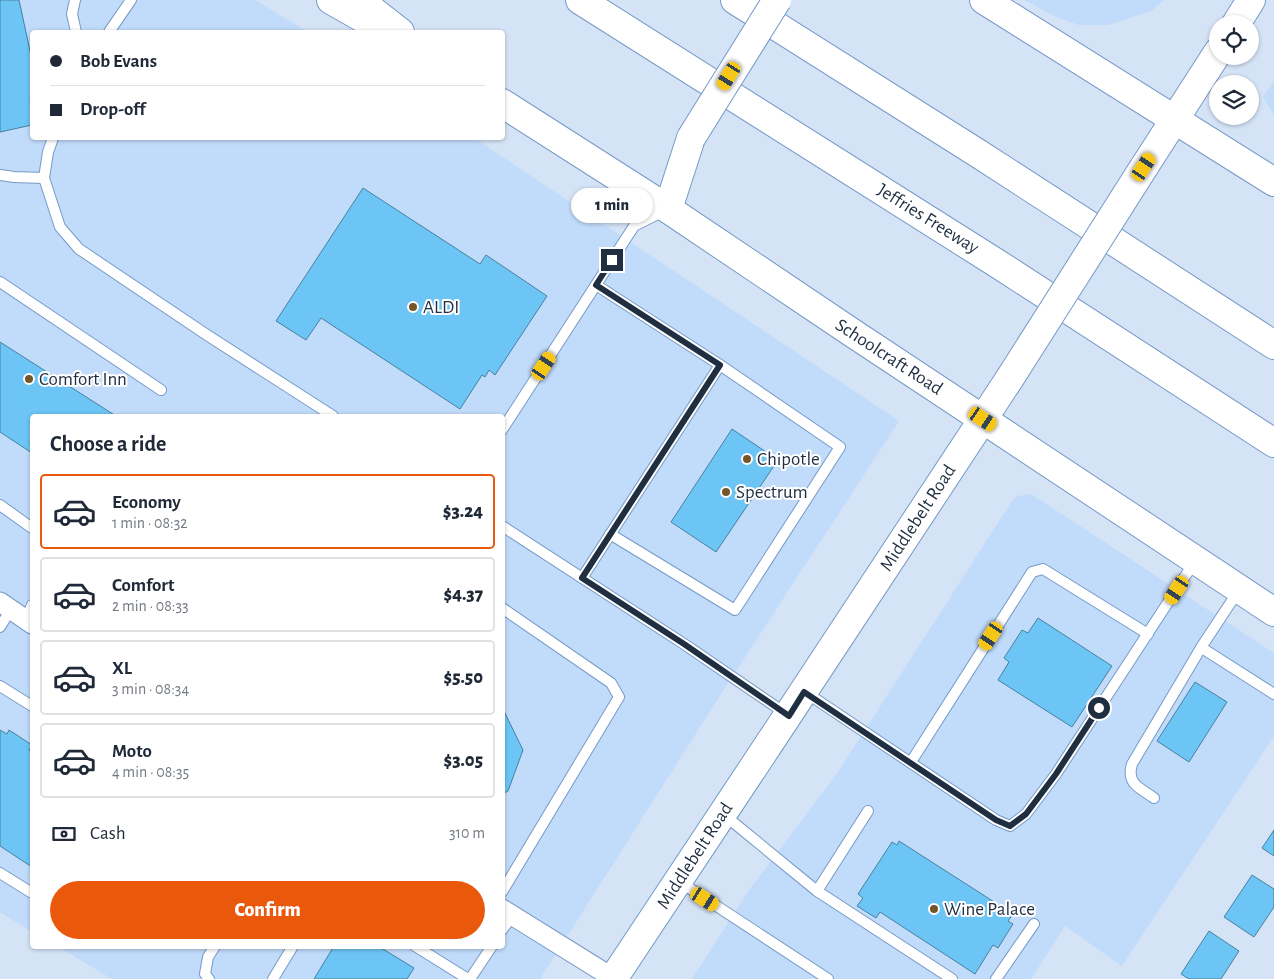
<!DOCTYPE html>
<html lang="en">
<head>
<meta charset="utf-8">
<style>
  :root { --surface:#fff; --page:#f2f2f3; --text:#1f2937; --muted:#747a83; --line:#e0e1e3; --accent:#ea580c }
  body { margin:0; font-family:"Alegreya Sans",sans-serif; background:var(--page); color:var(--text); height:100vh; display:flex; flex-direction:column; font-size:19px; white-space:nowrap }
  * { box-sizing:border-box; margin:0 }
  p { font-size:16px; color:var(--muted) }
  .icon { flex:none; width:28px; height:28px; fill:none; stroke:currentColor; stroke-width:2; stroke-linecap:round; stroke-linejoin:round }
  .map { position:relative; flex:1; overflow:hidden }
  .side { position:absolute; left:30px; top:414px; width:475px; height:535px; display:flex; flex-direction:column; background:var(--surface); border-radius:5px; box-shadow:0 1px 4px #0004 }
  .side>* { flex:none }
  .hud { position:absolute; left:30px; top:30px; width:475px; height:110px; border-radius:5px; box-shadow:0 1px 4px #0004; display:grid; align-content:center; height:110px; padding:0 20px; background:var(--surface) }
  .buttons { position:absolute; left:1209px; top:15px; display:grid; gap:10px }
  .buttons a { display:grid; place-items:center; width:50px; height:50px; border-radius:50%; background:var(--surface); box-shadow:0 1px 4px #0004; font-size:25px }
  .end { position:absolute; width:22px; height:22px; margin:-11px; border:6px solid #1f2e40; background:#fff; box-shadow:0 0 0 2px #fff }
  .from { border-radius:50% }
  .bubble { position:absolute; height:35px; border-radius:18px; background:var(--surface); box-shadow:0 1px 4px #0004; font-size:16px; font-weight:800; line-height:35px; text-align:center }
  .car { position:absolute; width:15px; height:30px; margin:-15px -8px; border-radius:6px; box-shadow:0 0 4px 1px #0007; background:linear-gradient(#f5c518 24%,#345 0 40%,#f5c518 0 76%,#345 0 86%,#f5c518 0) }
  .hud b { display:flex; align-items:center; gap:18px; height:48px; font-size:19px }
  .hud b+b { border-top:1px solid var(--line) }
  .hud i { width:12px; height:12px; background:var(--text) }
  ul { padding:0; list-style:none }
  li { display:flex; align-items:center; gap:15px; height:75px; margin:0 10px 8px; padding:0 10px; border:2px solid var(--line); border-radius:5px }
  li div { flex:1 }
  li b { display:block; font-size:19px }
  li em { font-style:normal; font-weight:800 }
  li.selected { border-color:var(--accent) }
  li>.icon { width:45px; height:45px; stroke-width:1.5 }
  h2 { padding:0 20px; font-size:22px; line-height:60px }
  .pay { display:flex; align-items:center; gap:12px; height:55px; padding:0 20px; font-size:19px }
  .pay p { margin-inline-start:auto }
  .action { display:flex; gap:10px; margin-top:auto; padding:10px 20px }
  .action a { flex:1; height:58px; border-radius:30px; background:var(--accent); color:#fff; font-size:20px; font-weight:800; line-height:58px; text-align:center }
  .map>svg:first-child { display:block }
</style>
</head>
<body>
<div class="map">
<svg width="1274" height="979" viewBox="0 0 1274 979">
  <rect width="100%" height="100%" fill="#d4e3f6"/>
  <g fill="#c1dbfb">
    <polygon points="0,0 255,0 308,32 32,32 32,138 474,138 899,421 721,694 540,979 112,979 57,946 502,946 502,416 32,416 32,932 0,912"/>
    <polygon points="1025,0 1164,0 1151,11 1108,25 1079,25 1054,16"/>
    <polygon points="1274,81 1274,115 1263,97"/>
    <polygon points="1031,494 1274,653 1274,736 1122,966 1065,926 1031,979 692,979 747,893 838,772 1012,501 1018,496"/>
  </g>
  <g fill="#6cc5f5" stroke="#4781a0">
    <polygon points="0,0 19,0 32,60 32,96 30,97 32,106 32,125 0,132"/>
    <polygon points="363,188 480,264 486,255 547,296 495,375 489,370 485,377 482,375 460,409 321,318 306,340 276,321"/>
    <polygon points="0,342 116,416 32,416 32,453 0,432"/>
    <polygon points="732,429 778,460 716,552 671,522"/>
    <polygon points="1038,618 1112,666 1072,727 998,680 1009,662 1004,658 1022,630 1028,633"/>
    <polygon points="1195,682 1227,702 1189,762 1157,741"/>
    <polygon points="502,707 523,750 508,791 502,794"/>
    <polygon points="0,730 7,734 9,730 32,745 29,750 32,752 32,867 0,846"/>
    <polygon points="1274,830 1274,856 1262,848"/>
    <polygon points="899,841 1013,914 1008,921 1013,924 998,948 993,945 975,974 880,912 876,918 857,906 863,898 858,894 892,842 897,845"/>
    <polygon points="1252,875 1274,889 1274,907 1254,937 1224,917"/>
    <polygon points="1209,931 1239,951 1221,979 1189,979 1181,974"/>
    <polygon points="334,946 378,946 414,968 407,979 314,979"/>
  </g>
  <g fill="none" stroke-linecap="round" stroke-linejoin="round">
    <defs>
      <g id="lane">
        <polyline points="75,0 72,14 76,32"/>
        <polyline points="109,32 131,0"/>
        <polyline points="53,138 48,152 44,178 60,227 79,249 207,335 333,416"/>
        <polyline points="0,175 14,177 44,178"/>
        <polyline points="0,282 161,390"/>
        <polyline points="596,285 720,365 840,447 735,610 610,534"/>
        <polyline points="502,430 634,226 664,211"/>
        <polyline points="0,505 32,528"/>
        <polyline points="502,526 684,644 788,715"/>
        <polyline points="582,578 720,365"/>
        <polyline points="502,608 611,683 619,697 502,892"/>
        <polyline points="26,619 32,605"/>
        <polyline points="0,627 11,609"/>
        <polyline points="1202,648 1274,694"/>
        <polyline points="0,686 32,706"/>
        <polyline points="805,692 996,820 1010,826 1026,814 1056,774 1195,561"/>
        <polyline points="911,762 1032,572 1043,569 1148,634"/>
        <path d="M1154 798C1140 788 1126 784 1132 764L1202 646 1239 590"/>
        <polyline points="723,814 817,891 952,979"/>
        <polyline points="0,873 32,893"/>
        <polyline points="680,882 828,979"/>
        <polyline points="817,891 868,811"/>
        <polyline points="502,930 513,915"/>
        <polyline points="415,946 468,979"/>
        <polyline points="209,979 205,974 208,957 215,946"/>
        <polyline points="273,979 293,946"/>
        <polyline points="470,979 492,946"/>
        <polyline points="996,979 1034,924"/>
      </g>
      <g id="street">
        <polyline points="0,602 32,624"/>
        <polyline points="502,909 613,978"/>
      </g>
      <g id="secondary">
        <polyline points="331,0 384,30"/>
        <polyline points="984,0 1274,182"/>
        <polyline points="1236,24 1251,0"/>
        <polyline points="502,103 668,209 851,332 1274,612"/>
        <polyline points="1144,167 1218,52"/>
        <polyline points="668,209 691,138"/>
        <path d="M613 979C746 779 878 579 1010 378"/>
      </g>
      <g id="highway">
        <polyline points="359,0 400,32"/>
        <polyline points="580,0 998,264 1274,443"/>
        <polyline points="735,0 979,154 1274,345"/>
      </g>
    </defs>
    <use href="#lane" stroke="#769ac7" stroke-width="12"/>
    <use href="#street" stroke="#769ac7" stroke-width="21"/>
    <use href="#secondary" stroke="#769ac7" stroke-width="30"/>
    <use href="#highway" stroke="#769ac7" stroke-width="30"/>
    <use href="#lane" stroke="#fff" stroke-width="10"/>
    <use href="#street" stroke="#fff" stroke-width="19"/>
    <use href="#secondary" stroke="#fff" stroke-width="28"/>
    <use href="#highway" stroke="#fff" stroke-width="28"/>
    <defs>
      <g id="secondary-bridge">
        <polyline points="691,138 777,0"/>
        <polyline points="1010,378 1144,167"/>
      </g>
    </defs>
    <use href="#secondary-bridge" stroke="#769ac7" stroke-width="30" stroke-linecap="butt"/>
    <use href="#secondary-bridge" stroke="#fff" stroke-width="28"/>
  </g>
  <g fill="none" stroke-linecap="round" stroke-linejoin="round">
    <polyline stroke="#1f2e40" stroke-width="6" points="612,260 596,285 720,365 582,578 684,644 789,716 804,692 996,820 1010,826 1026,814 1056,774 1099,708"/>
  </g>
  <g fill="#74562a" stroke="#fff" stroke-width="2">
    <circle cx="413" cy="307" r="5"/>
    <circle cx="29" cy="379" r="5"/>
    <circle cx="747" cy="459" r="5"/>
    <circle cx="726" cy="492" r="5"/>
    <circle cx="934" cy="909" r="5"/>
  </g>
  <g text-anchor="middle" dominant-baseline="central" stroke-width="4" stroke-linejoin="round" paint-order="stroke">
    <g font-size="19" fill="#1f2e40" stroke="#fff">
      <text transform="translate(928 219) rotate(32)">Jeffries Freeway</text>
      <text transform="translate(889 357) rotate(33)">Schoolcraft Road</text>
      <text transform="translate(918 518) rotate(-57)">Middlebelt Road</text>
      <text transform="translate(695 856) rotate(-57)">Middlebelt Road</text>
    </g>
    <g font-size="19" fill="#1f2e40" stroke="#fff" text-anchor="start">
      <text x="423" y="307">ALDI</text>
      <text x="39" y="379">Comfort Inn</text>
      <text x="757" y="459">Chipotle</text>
      <text x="736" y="492">Spectrum</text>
      <text x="944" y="909">Wine Palace</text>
    </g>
  </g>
</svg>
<div class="buttons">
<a><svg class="icon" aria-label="locate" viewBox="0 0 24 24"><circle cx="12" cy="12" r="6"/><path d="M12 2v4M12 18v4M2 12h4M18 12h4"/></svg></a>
<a><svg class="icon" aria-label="layers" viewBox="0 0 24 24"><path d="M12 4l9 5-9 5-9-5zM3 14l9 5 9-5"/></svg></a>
</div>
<i class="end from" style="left:1099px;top:708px"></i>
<i class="end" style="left:612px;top:260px"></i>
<div class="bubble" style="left:571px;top:188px;width:82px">1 min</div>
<i class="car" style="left:729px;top:76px;rotate:212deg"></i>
<i class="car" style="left:1144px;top:167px;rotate:33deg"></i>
<i class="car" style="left:544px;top:366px;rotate:33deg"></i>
<i class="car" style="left:983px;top:419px;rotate:124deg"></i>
<i class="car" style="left:1177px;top:590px;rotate:213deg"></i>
<i class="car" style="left:991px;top:636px;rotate:213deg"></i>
<i class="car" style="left:705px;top:899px;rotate:123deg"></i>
<div class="hud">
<b><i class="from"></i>Bob Evans</b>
<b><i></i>Drop-off</b>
</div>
<section class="side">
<h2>Choose a ride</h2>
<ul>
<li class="selected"><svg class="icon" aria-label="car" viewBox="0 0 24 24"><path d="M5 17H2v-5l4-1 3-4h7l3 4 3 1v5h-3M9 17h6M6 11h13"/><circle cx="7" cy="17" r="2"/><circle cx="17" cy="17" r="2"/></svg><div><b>Economy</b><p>1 min · 08:32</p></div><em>$3.24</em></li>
<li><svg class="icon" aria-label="car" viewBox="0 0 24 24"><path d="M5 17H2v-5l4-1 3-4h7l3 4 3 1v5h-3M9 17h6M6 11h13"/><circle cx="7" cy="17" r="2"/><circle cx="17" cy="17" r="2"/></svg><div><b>Comfort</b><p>2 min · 08:33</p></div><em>$4.37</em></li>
<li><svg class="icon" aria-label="car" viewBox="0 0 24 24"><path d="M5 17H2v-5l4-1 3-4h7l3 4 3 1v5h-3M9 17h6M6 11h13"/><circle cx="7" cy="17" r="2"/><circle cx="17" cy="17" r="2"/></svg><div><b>XL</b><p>3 min · 08:34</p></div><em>$5.50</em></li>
<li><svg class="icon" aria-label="car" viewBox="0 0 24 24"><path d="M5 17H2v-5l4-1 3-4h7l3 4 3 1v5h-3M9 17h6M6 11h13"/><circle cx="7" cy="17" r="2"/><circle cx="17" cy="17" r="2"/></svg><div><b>Moto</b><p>4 min · 08:35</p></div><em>$3.05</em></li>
</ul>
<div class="pay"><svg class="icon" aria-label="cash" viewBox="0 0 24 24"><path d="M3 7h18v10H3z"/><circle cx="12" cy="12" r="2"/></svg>Cash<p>310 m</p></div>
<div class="action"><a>Confirm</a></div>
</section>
</div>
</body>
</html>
